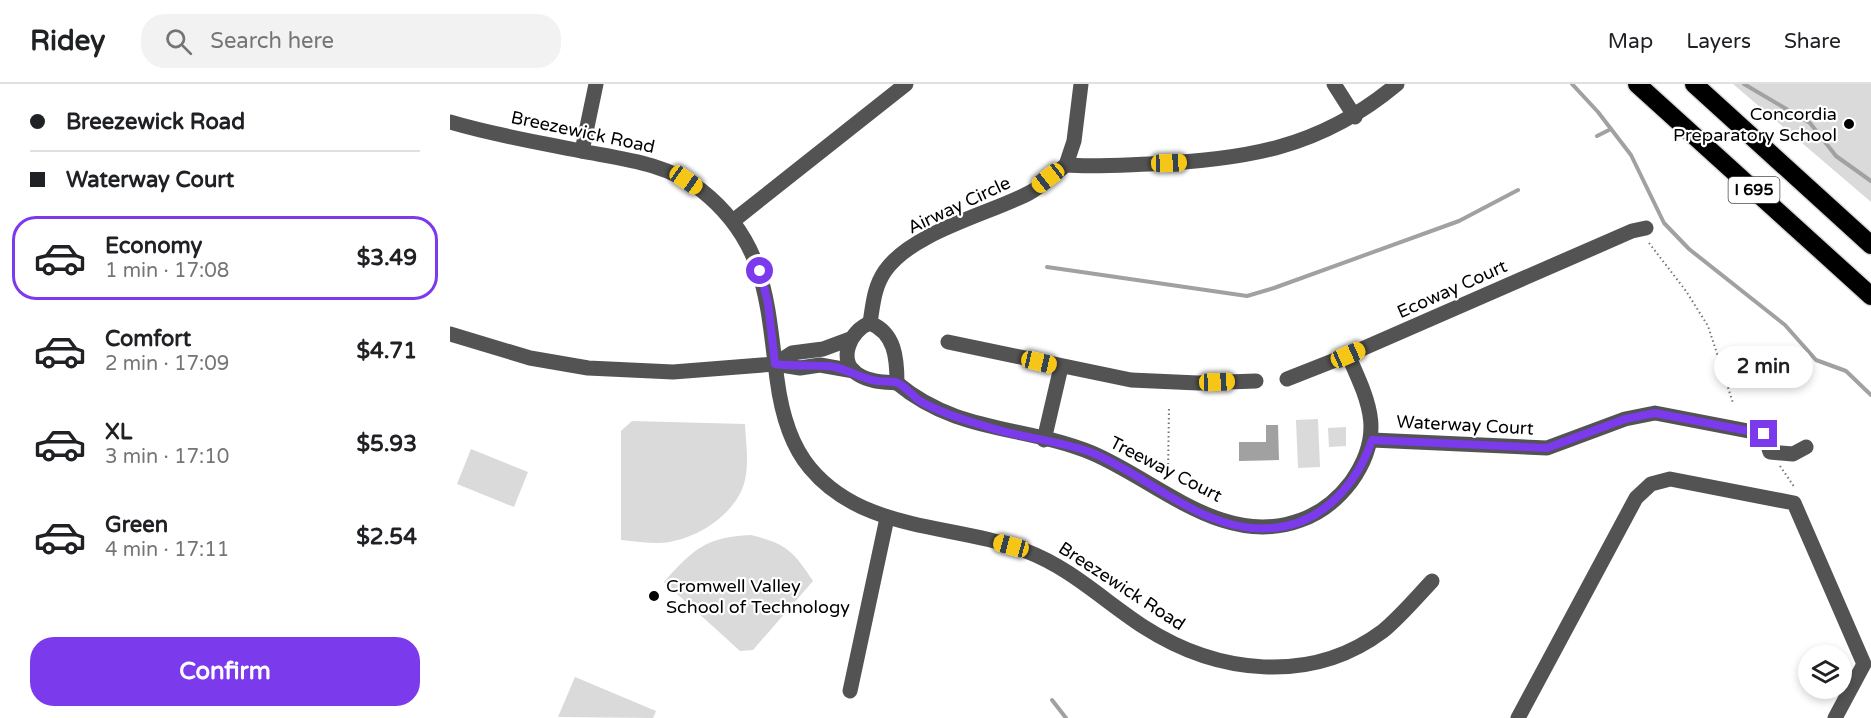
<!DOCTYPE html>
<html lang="en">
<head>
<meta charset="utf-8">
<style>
  :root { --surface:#fff; --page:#f2f2f2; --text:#202124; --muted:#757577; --line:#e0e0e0; --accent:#7c3aed }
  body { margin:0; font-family:"Varela Round",sans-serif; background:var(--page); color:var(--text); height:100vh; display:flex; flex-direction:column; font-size:22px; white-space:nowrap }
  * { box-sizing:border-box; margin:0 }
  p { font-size:20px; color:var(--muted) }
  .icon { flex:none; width:33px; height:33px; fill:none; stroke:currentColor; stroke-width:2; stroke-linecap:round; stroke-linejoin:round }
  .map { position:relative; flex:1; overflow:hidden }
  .panel { display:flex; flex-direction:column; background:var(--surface); width:450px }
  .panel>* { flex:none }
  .guide { display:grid; align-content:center; height:132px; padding:0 30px; background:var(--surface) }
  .buttons { position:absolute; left:1348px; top:561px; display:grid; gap:12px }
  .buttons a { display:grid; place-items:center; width:54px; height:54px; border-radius:50%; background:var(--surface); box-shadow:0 3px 9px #0003; font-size:30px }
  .end { position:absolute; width:27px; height:27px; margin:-14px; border:8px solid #7c3aed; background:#fff; box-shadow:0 0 0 3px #fff }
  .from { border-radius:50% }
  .bubble { position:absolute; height:42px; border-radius:21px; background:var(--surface); box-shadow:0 3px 9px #0003; font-size:20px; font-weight:700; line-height:42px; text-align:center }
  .car { position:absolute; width:18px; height:36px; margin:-18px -9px; border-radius:8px; box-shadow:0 0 4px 2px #0007; background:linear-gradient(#f5c518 24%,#345 0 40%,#f5c518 0 76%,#345 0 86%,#f5c518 0) }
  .guide b { display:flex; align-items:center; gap:21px; height:57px; font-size:22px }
  .guide b+b { border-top:2px solid var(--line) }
  .guide i { width:15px; height:15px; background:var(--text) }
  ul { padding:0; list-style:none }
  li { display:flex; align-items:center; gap:18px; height:84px; margin:0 12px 9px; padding:0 18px; border:3px solid transparent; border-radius:24px }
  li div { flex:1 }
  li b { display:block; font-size:22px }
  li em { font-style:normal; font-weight:700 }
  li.active { border-color:var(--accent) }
  li>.icon { width:54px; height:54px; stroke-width:1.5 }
  .action { display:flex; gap:12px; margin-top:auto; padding:12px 30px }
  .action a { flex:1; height:69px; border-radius:24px; background:var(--accent); color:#fff; font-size:24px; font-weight:700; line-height:69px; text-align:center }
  header { display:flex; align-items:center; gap:36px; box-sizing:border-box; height:84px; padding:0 30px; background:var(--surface); border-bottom:2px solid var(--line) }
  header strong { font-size:28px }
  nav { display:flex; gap:33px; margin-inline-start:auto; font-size:21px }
  .search { width:420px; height:54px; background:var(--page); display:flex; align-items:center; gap:15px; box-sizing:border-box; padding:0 21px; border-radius:24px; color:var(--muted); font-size:22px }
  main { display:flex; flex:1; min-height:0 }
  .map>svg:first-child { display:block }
</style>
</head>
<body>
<header>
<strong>Ridey</strong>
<div class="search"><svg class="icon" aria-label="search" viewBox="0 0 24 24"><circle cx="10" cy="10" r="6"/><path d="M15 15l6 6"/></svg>Search here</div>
<nav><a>Map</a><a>Layers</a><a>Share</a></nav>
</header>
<main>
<section class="panel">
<div class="guide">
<b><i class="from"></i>Breezewick Road</b>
<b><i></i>Waterway Court</b>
</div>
<ul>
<li class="active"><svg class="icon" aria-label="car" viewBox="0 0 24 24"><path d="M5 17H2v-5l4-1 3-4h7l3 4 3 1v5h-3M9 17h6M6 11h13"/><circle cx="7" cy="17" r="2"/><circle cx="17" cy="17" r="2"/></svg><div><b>Economy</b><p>1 min · 17:08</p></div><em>$3.49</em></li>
<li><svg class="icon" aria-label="car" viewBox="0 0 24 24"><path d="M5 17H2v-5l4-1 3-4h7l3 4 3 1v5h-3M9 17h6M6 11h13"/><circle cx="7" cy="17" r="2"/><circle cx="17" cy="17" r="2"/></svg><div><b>Comfort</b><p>2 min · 17:09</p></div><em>$4.71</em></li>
<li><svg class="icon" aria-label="car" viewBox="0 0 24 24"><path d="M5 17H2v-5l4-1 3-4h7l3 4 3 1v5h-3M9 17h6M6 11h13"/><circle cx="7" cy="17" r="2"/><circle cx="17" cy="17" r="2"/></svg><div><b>XL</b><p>3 min · 17:10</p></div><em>$5.93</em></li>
<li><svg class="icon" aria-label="car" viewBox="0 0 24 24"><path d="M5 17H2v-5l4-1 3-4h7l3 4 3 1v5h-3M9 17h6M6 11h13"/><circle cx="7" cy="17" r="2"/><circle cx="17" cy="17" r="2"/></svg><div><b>Green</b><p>4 min · 17:11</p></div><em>$2.54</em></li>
</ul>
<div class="action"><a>Confirm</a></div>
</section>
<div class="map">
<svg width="1421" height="634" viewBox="0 0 1421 634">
  <rect width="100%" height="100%" fill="#fff"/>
  <g fill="#dadada">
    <polygon points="1283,0 1421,0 1421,118"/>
    <polygon points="868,335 870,383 848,384 846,336"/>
    <path d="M182 337 295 340C296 359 299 378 295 396 287 431 243 458 209 459 196 459 183 457 171 456V347Z"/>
    <polygon points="896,343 896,362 879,363 878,344"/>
    <polygon points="21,365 78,388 64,423 7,400"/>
    <path d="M301 451C337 460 343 467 363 497L303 566 290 567 214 498C243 465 256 453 301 451Z"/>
    <polygon points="125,593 206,627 203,634 108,633"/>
  </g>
  <polygon fill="#a1a1a1" points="816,341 828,341 829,376 789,377 789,358 816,358"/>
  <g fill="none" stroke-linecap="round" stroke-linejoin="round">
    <g stroke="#a1a1a1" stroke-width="4">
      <polyline points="1122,0 1148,28 1181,71 1214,139 1239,165 1335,241 1366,276 1396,287 1421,311"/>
      <polyline points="1294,0 1360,39 1386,72 1421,97"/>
      <polyline points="1147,52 1161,45"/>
      <polyline points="597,183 797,212 824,204 1009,137 1068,106"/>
      <polyline points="602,616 616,634"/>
    </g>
    <defs>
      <g id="highway">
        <polyline points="1187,0 1421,212"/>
        <polyline points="1244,0 1421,161"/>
      </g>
    </defs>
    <use href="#highway" stroke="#dbdbdb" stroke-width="21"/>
    <g stroke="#757575" stroke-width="2" stroke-dasharray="1.5 3" stroke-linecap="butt">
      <polyline points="1199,159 1236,207 1258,242 1283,319"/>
      <polyline points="1330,382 1345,404"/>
      <polyline points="718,394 719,322"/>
    </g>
    <g stroke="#535353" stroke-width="15">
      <polyline points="884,0 905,33"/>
      <path d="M0 38C43 51 87 58 131 67 173 75 216 79 251 106 317 158 317 219 327 295 331 326 339 359 360 384 414 449 504 439 576 467 621 484 654 517 694 543 767 590 861 601 933 547 951 532 966 514 982 497"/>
      <polyline points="132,67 146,0"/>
      <polyline points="616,81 624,57 631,0"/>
      <polyline points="283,137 456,0"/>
      <path d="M420 239C423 220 424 203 435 187 462 148 539 130 579 109 592 102 604 90 616 81 643 83 671 81 699 80 795 76 871 64 947 0"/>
      <path d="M420 239C445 249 447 274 447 299 435 298 420 298 409 291 386 278 400 246 420 239Z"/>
      <polyline points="0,250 80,274 138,284 223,288 325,280 350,284 370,281 404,287"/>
      <polyline points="498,258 681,296 748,299 806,297"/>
      <polyline points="325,280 342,269 373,265 400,255"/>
      <polyline points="837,295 898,271 1182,147 1196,144"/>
      <path d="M447 299C508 350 574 341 642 369 708 397 774 465 851 436 871 429 888 415 901 398 935 350 920 320 898 271"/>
      <polyline points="594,356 611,283"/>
      <polyline points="922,356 1097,364 1175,335 1205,329 1314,350 1320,368 1343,370 1356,363"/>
      <polyline points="400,607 437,434"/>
      <polyline points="1068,634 1186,414 1201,400 1220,395 1344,419 1414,580 1385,634"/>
    </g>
    <use href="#highway" stroke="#000" stroke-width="18"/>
  </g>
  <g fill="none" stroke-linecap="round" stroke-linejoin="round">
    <path stroke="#7c3aed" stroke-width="8" d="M310 187 318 219 325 280C345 283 364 280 384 283 398 286 409 293 422 296 430 298 437 297 445 298 454 300 462 312 470 317 491 329 515 336 538 343 571 354 607 356 640 368 699 391 755 451 823 444 872 440 907 400 922 356L1097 364 1175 335 1205 329 1314 350"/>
  </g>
  <g fill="#000" stroke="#fff" stroke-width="2">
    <circle cx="1399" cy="40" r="6"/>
    <circle cx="204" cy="512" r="6"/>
  </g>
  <g text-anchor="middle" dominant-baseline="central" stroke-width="4.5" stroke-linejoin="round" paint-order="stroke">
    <rect fill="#fff" stroke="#4c4c4c" stroke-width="1.5" x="1278.5" y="93" width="51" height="26" rx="4.5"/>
    <g font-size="16" font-weight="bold" fill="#000">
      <text x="1304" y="106">I 695</text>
    </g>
    <g font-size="18" fill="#000" stroke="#fff" text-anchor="end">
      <text x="1387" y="30">Concordia<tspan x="1387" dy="21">Preparatory School</tspan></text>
      <text x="216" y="502" text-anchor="start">Cromwell Valley<tspan x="216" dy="21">School of Technology</tspan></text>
    </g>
    <g font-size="18" fill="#000" stroke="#fff">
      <text transform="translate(133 48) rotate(12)">Breezewick Road</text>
      <text transform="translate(509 121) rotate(-25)">Airway Circle</text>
      <text transform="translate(1002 205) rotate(-24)">Ecoway Court</text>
      <text transform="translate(1015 341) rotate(3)">Waterway Court</text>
      <text transform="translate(716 385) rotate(27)">Treeway Court</text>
      <text transform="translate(672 502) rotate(33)">Breezewick Road</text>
    </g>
  </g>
</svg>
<div class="buttons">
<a><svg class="icon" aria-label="layers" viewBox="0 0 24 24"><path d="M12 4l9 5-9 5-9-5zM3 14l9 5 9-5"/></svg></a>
</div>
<i class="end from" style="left:310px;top:187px"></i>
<i class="end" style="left:1314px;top:350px"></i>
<div class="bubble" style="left:1264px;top:262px;width:99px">2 min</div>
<i class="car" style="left:719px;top:79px;rotate:88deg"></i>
<i class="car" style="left:598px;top:94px;rotate:232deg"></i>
<i class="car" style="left:236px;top:96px;rotate:125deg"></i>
<i class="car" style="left:898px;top:271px;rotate:66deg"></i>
<i class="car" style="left:589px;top:278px;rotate:103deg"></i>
<i class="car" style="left:767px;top:298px;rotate:88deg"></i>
<i class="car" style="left:561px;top:462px;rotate:285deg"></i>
</div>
</main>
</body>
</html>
